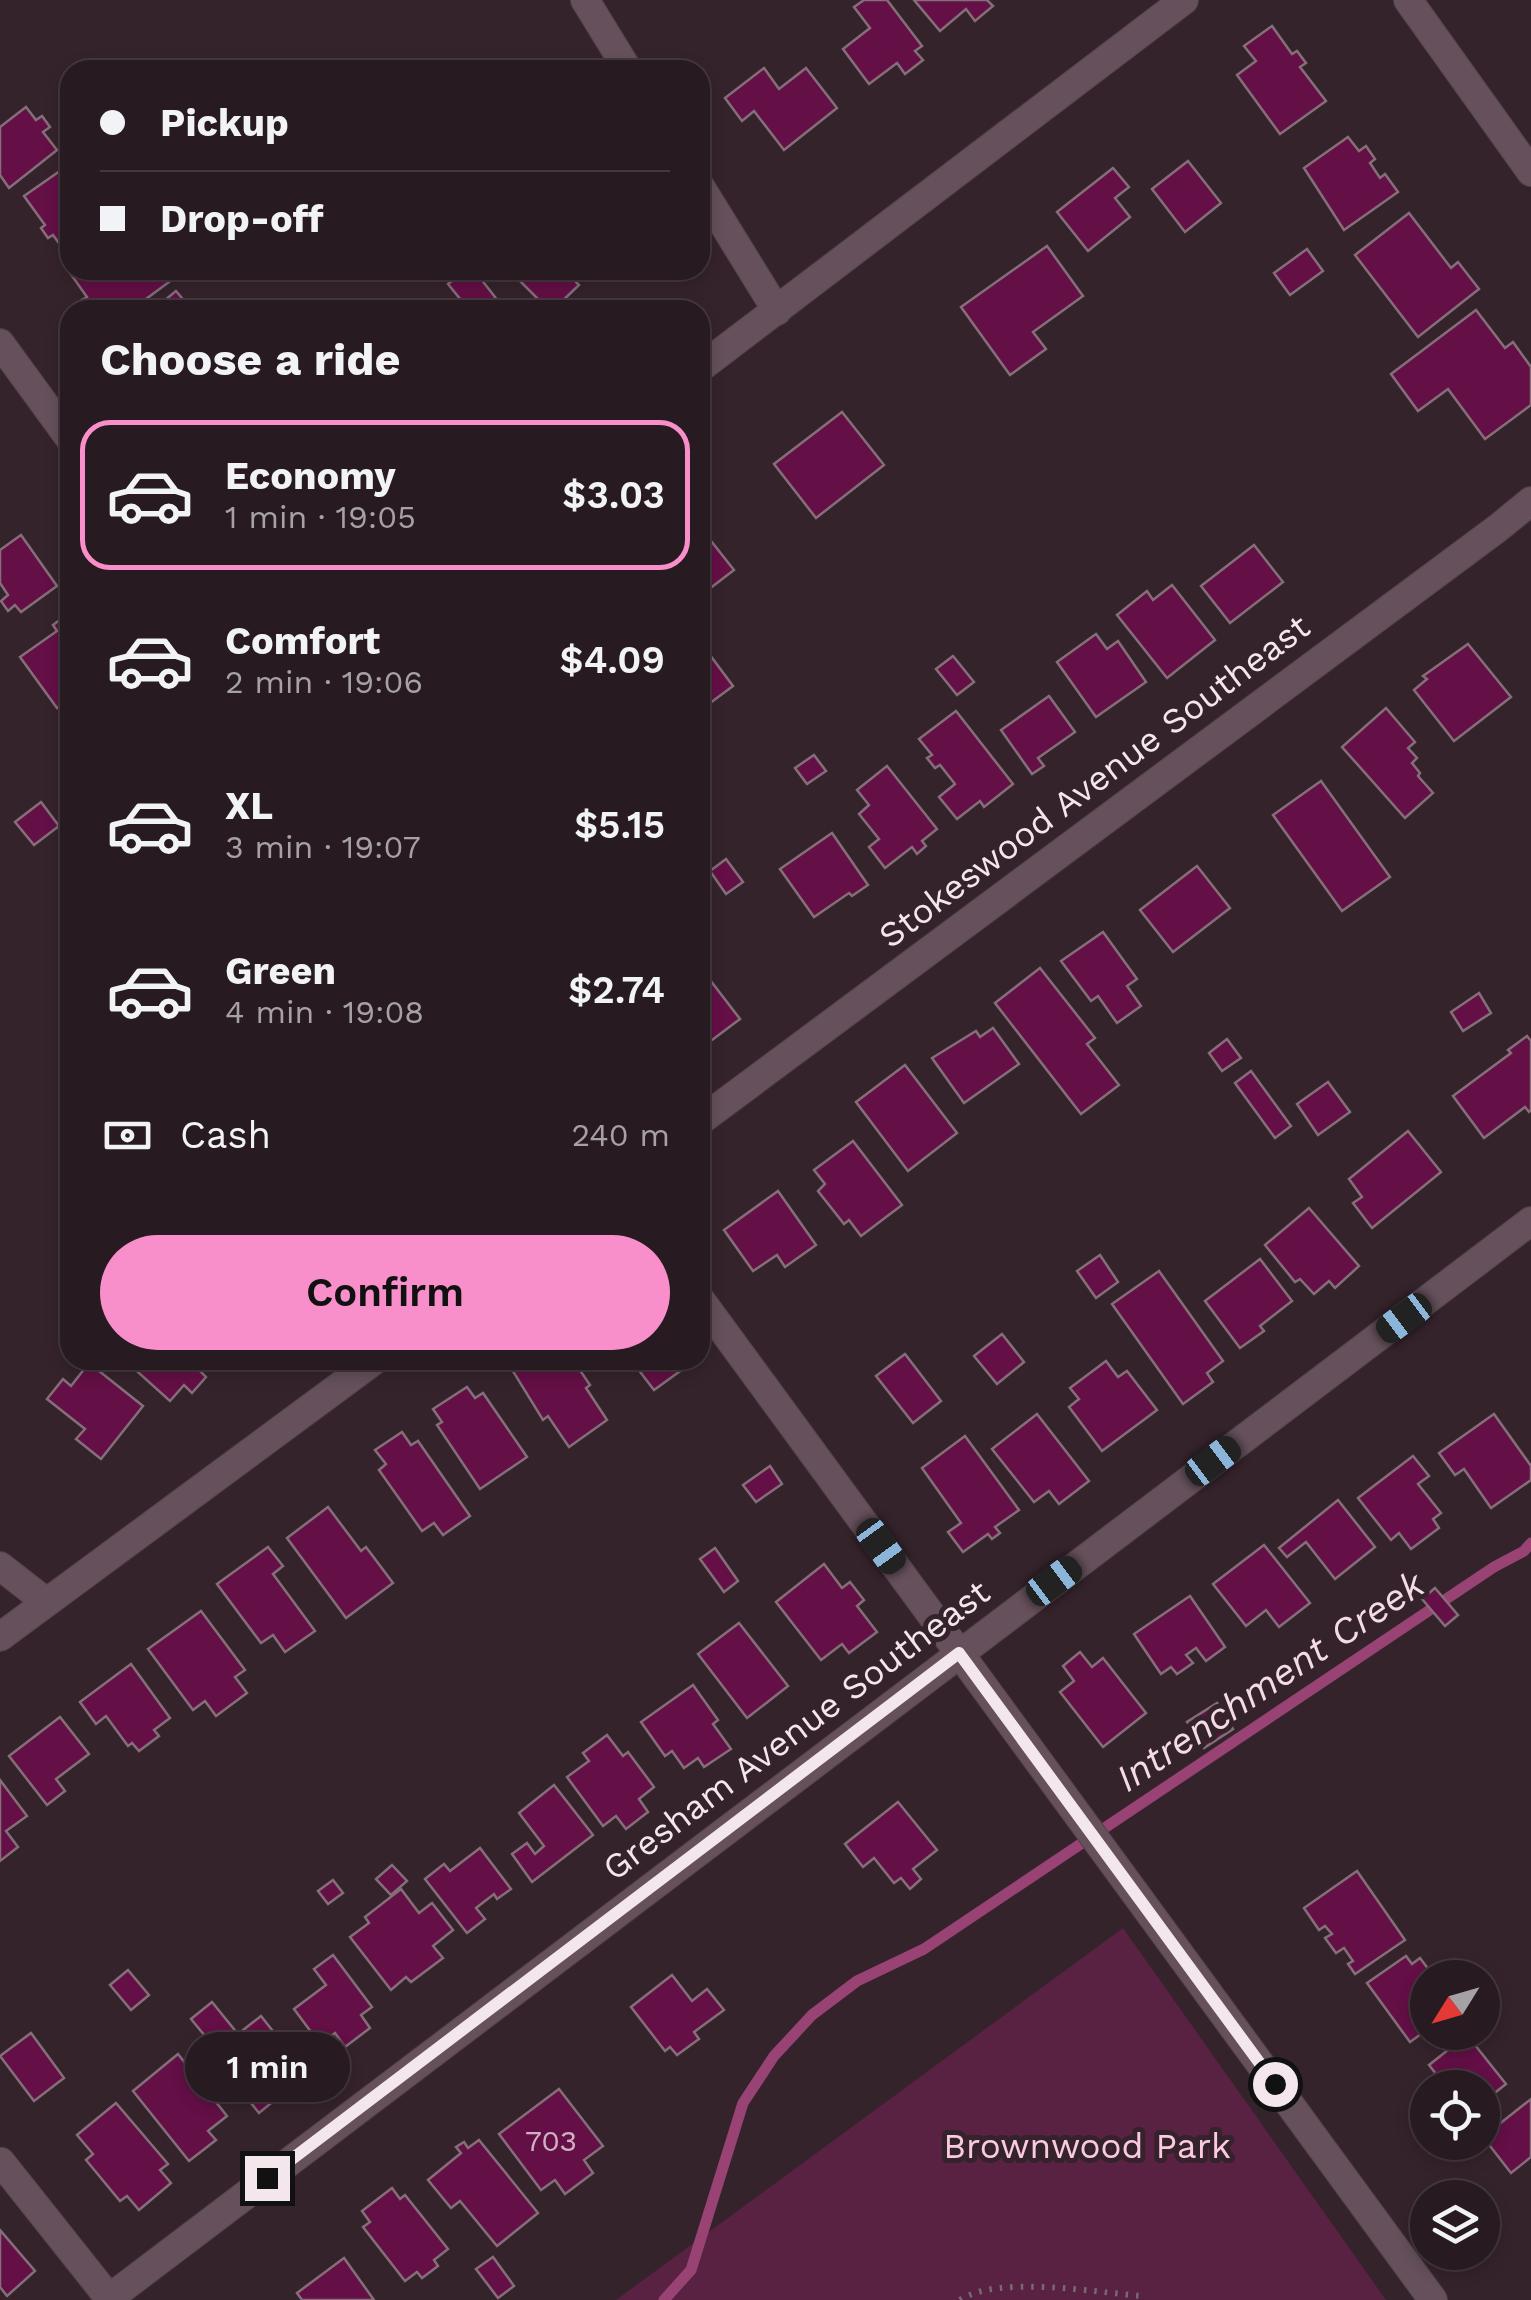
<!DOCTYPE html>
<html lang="en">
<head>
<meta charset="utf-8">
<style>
  :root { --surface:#281a21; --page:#30232a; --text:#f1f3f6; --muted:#a5a1a5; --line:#44383f; --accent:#f98fca }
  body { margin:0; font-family:"Work Sans",sans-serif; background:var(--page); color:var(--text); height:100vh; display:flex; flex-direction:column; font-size:38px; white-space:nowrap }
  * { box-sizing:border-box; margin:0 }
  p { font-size:32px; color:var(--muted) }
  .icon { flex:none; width:55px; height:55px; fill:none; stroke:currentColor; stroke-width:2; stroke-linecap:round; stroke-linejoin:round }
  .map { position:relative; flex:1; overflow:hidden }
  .panel { position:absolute; left:60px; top:300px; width:650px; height:1070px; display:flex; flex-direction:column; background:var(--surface); border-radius:30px; box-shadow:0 5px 15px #0003,0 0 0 2px var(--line) }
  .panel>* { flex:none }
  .top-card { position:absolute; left:60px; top:60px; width:650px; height:220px; border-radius:30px; box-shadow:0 5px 15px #0003,0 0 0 2px var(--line); display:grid; align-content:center; height:220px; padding:0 40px; background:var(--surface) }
  .needle { width:65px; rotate:233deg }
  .tools { position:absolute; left:1410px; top:1960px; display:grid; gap:20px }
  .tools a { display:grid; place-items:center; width:90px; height:90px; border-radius:50%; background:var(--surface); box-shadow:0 5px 15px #0003,0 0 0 2px var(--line); font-size:50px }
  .end { position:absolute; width:45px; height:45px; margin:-22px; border:12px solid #f3e7ed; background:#111; box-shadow:0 0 0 5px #111 }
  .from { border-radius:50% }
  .bubble { position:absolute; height:70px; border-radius:35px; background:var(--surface); box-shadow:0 5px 15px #0003,0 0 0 2px var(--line); font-size:32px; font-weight:600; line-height:70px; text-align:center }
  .car { position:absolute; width:30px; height:60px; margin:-30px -15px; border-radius:12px; box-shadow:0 0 8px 2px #0007; background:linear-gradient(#222 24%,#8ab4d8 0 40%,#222 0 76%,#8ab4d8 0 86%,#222 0) }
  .top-card b { display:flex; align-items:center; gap:35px; height:95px; font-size:38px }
  .top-card b+b { border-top:2px solid var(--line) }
  .top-card i { width:25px; height:25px; background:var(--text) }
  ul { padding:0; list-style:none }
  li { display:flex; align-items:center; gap:30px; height:150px; margin:0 20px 15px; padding:0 20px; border:5px solid transparent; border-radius:30px }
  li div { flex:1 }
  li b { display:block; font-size:38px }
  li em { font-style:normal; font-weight:600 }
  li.current { border-color:var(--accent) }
  li>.icon { width:90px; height:90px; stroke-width:1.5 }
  h2 { padding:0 40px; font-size:45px; line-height:120px }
  .pay { display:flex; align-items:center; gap:25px; height:110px; padding:0 40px; font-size:38px }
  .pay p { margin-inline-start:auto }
  .primary-button { display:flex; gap:20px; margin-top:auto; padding:20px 40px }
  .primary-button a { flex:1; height:115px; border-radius:60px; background:var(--accent); color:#111; font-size:40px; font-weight:600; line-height:115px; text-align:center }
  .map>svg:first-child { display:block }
</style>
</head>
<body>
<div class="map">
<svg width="1531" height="2300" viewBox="0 0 1531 2300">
  <rect width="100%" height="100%" fill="#35232c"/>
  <polygon fill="#592142" points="1123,1928 1386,2300 616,2300"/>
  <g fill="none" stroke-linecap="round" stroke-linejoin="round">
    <polyline stroke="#994375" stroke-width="11" points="664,2300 691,2270 743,2103 774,2056 812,2015 857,1981 924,1949 1494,1567 1524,1551 1531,1543"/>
  </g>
  <g fill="#640f46" stroke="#846f79" stroke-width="2.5">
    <polygon points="864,0 887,0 922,46 915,51 923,60 905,74 897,63 869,84 843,49 870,28 854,7"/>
    <polygon points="914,0 987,0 993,6 975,21 966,9 940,31"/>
    <polygon points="1272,26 1292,54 1297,51 1306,63 1300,67 1326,101 1280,134 1237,75 1256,61 1244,46"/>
    <polygon points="764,68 779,89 806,68 837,108 784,150 754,111 742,121 725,98"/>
    <polygon points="26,107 36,120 42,116 50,127 43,132 57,150 9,188 0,175 0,127"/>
    <polygon points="1348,137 1359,151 1366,146 1375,159 1370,163 1380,178 1385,174 1398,192 1344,230 1304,168"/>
    <polygon points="1188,161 1221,203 1185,232 1152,189"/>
    <polygon points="70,164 70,246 64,250 53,235 48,238 41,228 45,225 24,196"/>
    <polygon points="1113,168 1129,187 1115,198 1130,217 1088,251 1057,212"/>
    <polygon points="1409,213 1451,268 1458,262 1479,289 1418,337 1355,255"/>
    <polygon points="1047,246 1083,296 1033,332 1046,349 1010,375 961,307"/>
    <polygon points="1307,249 1323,271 1290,295 1274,273"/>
    <polygon points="73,270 160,270 169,282 131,310 89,310 82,300 87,297 70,273"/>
    <polygon points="466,270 474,270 505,310 469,310 448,284"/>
    <polygon points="520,270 571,270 568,274 579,285 553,310 530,310 528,307 537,298 514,275"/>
    <polygon points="176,291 192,310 153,310"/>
    <polygon points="1476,310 1505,348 1513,342 1531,367 1531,405 1485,439 1448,389 1418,411 1391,374"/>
    <polygon points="842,412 884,465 816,518 774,464"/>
    <polygon points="700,527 734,570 700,596"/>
    <polygon points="21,535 57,586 21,612 15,605 8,611 1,601 8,595 0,583 0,550"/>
    <polygon points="1254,545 1283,582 1230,623 1201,586"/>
    <polygon points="1172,585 1215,640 1167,678 1117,615 1147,591 1153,600"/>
    <polygon points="70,612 70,699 57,708 20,657 57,631 53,625"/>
    <polygon points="1096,634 1107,649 1118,641 1146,682 1096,717 1057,662"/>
    <polygon points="1468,644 1511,697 1454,741 1414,690 1427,679 1423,676"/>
    <polygon points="707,651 733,686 702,709 700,657"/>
    <polygon points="953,656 974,682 957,695 936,669"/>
    <polygon points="1049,696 1075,732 1038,758 1044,766 1032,774 1001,730"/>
    <polygon points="1386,708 1415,742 1408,748 1417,758 1412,763 1420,773 1418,776 1433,793 1405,818 1342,747"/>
    <polygon points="956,711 1013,784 984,807 980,801 957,819 939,797 955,784 940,765 935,768 927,758 932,755 919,739"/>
    <polygon points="814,755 826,771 807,784 795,768"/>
    <polygon points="887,766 937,829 922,841 926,846 917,854 912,847 885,868 869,847 879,839 859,814 869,805 857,790"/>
    <polygon points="1321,781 1390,877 1342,911 1273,815"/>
    <polygon points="41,802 59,826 34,845 15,822"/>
    <polygon points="832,833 868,885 852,896 849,893 814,917 780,869"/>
    <polygon points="726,859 743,882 726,894 710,871"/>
    <polygon points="1197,866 1230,908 1173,952 1140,910"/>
    <polygon points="1103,932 1137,979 1127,986 1141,1006 1117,1023 1098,996 1091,1001 1061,961"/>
    <polygon points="1040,968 1095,1038 1087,1044 1119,1085 1081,1114 995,1003"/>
    <polygon points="707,976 740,1019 700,1049 700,981"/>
    <polygon points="1479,993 1491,1013 1463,1031 1451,1012"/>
    <polygon points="993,1028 1019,1064 964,1103 932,1058 976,1031 980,1037"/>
    <polygon points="1527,1036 1531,1041 1531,1110 1529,1112 1525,1107 1484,1138 1453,1096 1511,1053 1508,1050"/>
    <polygon points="1227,1039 1241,1058 1222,1071 1209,1053"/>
    <polygon points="905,1065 957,1133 908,1171 856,1102"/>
    <polygon points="1251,1071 1291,1126 1275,1138 1235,1083"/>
    <polygon points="1328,1082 1350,1112 1318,1135 1297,1104"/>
    <polygon points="1408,1131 1441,1172 1372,1228 1353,1203 1362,1197 1349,1179"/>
    <polygon points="853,1141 902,1205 861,1236 849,1220 844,1224 818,1191 825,1184 814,1170"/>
    <polygon points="778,1191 816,1245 785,1267 777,1255 753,1271 724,1230"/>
    <polygon points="1309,1208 1359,1266 1335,1288 1329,1281 1314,1294 1300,1279 1295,1282 1265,1245"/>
    <polygon points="1100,1255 1118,1282 1096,1298 1077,1271"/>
    <polygon points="1260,1259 1292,1301 1260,1326 1264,1331 1240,1348 1205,1301"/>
    <polygon points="1159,1271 1223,1361 1207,1373 1213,1382 1183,1404 1112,1304"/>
    <polygon points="1002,1334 1024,1362 997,1384 974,1356"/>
    <polygon points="905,1354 941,1401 913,1423 876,1376"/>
    <polygon points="135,1360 206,1360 198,1369 206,1377 192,1393 184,1385 170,1401 130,1365"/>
    <polygon points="506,1360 573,1360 590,1385 586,1388 607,1420 569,1447 548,1416 543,1420"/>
    <polygon points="631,1360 694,1360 694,1361 654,1390"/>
    <polygon points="1106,1361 1118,1377 1127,1371 1157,1410 1102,1451 1069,1407 1079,1399 1070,1388"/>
    <polygon points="89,1363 143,1406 101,1459 76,1439 85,1429 47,1399 63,1379 71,1386"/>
    <polygon points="467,1387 475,1398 483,1393 527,1457 480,1489 437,1425 442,1422 433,1409"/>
    <polygon points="1037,1414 1089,1481 1059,1504 1049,1491 1034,1502 992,1449"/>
    <polygon points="1494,1414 1531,1466 1531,1480 1491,1508 1464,1469 1455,1475 1439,1453"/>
    <polygon points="402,1432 411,1445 418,1441 470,1516 443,1535 434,1523 422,1531 379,1470 386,1464 375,1450"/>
    <polygon points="965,1436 1019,1510 995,1527 1000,1533 992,1539 988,1534 963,1552 948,1532 961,1523 922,1468"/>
    <polygon points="1413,1456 1429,1476 1418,1484 1441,1513 1433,1519 1439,1528 1411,1549 1399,1533 1391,1540 1358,1498"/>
    <polygon points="770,1466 782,1484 756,1502 743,1485"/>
    <polygon points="1338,1500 1375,1547 1335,1579 1306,1542 1287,1557 1279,1548"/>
    <polygon points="328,1507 361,1551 366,1547 393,1583 346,1618 287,1538"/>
    <polygon points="1264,1545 1310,1603 1279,1627 1266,1610 1246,1626 1213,1584"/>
    <polygon points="268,1547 283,1566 273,1574 315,1631 285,1652 273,1635 261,1643 217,1584"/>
    <polygon points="715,1548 738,1581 724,1592 700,1559"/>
    <polygon points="824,1564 842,1588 850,1582 864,1600 857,1606 877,1632 849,1653 842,1644 821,1660 776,1602"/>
    <polygon points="1435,1588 1458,1615 1445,1626 1422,1599"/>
    <polygon points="1190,1596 1225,1647 1206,1661 1196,1648 1186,1655 1193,1663 1177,1674 1171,1667 1161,1674 1134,1634"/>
    <polygon points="201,1611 245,1670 235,1677 247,1693 216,1716 205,1701 193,1710 148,1649"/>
    <polygon points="739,1623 788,1686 747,1718 698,1654"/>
    <polygon points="1080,1652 1092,1667 1103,1658 1146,1713 1103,1747 1060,1692 1074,1681 1063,1666"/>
    <polygon points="131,1664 170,1718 154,1730 159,1736 139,1751 132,1743 128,1746 106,1716 96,1724 80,1702"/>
    <polygon points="693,1685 718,1720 713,1724 731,1749 704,1767 698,1758 684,1768 672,1751 665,1756 641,1722"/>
    <polygon points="1217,1703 1233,1729 1204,1748 1187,1722"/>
    <polygon points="60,1717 89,1754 56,1779 65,1791 47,1805 9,1756"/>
    <polygon points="607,1735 623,1756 628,1752 654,1787 639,1799 648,1812 626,1829 616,1816 603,1826 567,1777 589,1761 583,1753"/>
    <polygon points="0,1780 27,1816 6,1831 18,1847 0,1861"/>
    <polygon points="554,1785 593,1835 532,1882 512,1854 527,1843 535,1854 544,1846 519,1813"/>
    <polygon points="898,1802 937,1850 913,1869 921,1879 910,1889 901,1878 894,1883 874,1858 863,1867 845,1844"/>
    <polygon points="480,1848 511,1889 497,1899 494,1894 476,1908 485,1919 467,1933 425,1879 444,1864 450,1871"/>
    <polygon points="392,1865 407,1881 391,1895 376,1879"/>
    <polygon points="1357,1871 1405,1940 1355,1974 1348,1964 1353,1961 1344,1948 1336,1953 1325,1938 1332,1934 1325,1926 1319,1930 1304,1908"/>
    <polygon points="333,1880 343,1893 328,1904 318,1891"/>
    <polygon points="401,1889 419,1913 432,1903 453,1930 433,1946 443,1958 411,1982 406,1977 391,1990 350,1937 369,1923 365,1917"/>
    <polygon points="333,1955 372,2007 361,2015 370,2028 345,2047 335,2033 320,2044 294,2009 326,1985 314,1969"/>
    <polygon points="1406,1956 1412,1964 1420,1958 1432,1974 1445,1965 1454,1978 1428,1978 1428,2011 1422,2015 1428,2022 1428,2029 1410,2042 1367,1983"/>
    <polygon points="128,1970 149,1995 131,2010 110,1985"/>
    <polygon points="672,1975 692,2001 707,1989 724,2010 694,2032 699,2039 677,2055 670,2047 665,2051 631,2007"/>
    <polygon points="212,2002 238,2034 261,2016 298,2063 279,2079 287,2090 259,2113 210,2052 215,2048 191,2019"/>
    <polygon points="31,2033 64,2078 34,2101 0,2056"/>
    <polygon points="1467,2035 1506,2084 1482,2103 1482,2088 1447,2088 1429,2065"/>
    <polygon points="178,2054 227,2116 208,2131 216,2140 189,2161 133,2091"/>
    <polygon points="559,2089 603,2146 584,2160 593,2173 565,2194 555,2180 541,2190 499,2134"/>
    <polygon points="1531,2099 1531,2157 1511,2173 1483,2137"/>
    <polygon points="116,2103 168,2164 160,2170 171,2183 139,2210 127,2196 120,2201 86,2160 93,2154 77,2135"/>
    <polygon points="479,2140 538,2213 497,2246 460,2201 451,2208 428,2180 461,2153 456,2147 464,2142 468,2148"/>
    <polygon points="392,2188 400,2199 405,2195 448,2249 434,2260 438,2266 422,2278 417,2272 405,2281 363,2227 370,2222 362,2211"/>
    <polygon points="0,2230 35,2271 7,2296 0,2287"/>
    <polygon points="493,2257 514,2286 498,2298 476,2269"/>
    <polygon points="344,2258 374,2300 302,2300 297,2293"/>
  </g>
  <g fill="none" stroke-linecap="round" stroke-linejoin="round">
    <defs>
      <g id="minor">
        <polyline points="585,0 628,70"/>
        <polyline points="1408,0 1531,172"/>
        <polyline points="700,186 777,311"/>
        <polyline points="700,368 1184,0"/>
        <polyline points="700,1121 1498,528 1531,501"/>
        <polyline points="0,1566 45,1601"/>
        <polyline points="0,1637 375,1360"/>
        <polyline points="1,2162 109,2298"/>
        <polyline points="107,2300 1531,1221"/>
      </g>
      <g id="tertiary">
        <polyline points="0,343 70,439"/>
        <polyline points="700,1299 1433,2300"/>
      </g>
    </defs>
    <use href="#minor" stroke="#504148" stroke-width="30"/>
    <use href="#tertiary" stroke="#504148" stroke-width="30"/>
    <path stroke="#796971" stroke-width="6" stroke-dasharray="2.5 8" stroke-linecap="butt" d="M960 2300C997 2275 1096 2292 1140 2296L1145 2300"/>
    <use href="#minor" stroke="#65505b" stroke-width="28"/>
    <use href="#tertiary" stroke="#65505b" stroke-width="28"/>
  </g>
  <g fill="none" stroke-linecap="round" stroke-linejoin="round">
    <polyline stroke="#f3e7ed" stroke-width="12" points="267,2178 959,1653 1275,2084"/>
  </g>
  <g text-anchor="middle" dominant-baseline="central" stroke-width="10" stroke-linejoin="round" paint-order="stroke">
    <g font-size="30" fill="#cfb1c3">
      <text x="551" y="2140">703</text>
    </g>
    <g font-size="35" fill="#f3e7ed" stroke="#35232c">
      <text transform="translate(1094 781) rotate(-37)">Stokeswood Avenue Southeast</text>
      <text transform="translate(796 1730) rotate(-37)">Gresham Avenue Southeast</text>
    </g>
    <g font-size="35" fill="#fbcae2" stroke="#35232c">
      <text x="1087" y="2146">Brownwood Park</text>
    </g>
    <g font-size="38" font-style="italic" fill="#f4dbe7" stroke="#35232c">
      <text transform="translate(1270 1681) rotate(-34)">Intrenchment Creek</text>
    </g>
  </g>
</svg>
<div class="tools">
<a><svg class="needle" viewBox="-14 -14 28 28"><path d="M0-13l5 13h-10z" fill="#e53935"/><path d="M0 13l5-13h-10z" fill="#a5a1a5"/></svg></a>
<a><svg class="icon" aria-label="locate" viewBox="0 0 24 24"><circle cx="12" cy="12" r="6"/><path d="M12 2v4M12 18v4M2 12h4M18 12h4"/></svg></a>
<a><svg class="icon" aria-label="layers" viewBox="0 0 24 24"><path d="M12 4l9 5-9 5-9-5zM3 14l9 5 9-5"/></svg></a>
</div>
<i class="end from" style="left:1275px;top:2084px"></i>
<i class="end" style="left:267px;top:2178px"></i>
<div class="bubble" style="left:185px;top:2032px;width:165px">1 min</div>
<i class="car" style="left:1404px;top:1318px;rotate:233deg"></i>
<i class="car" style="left:1213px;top:1461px;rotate:53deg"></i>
<i class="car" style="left:881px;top:1546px;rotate:144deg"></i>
<i class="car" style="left:1054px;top:1581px;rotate:53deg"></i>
<div class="top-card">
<b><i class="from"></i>Pickup</b>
<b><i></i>Drop-off</b>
</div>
<section class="panel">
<h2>Choose a ride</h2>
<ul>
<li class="current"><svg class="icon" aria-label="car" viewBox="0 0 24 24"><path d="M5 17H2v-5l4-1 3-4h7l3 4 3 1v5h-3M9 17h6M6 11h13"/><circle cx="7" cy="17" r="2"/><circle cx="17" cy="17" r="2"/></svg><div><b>Economy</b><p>1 min · 19:05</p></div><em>$3.03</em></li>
<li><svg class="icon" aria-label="car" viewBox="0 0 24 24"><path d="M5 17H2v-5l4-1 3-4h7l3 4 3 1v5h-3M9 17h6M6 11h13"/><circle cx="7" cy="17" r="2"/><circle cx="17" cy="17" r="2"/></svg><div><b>Comfort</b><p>2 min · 19:06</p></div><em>$4.09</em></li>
<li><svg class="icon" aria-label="car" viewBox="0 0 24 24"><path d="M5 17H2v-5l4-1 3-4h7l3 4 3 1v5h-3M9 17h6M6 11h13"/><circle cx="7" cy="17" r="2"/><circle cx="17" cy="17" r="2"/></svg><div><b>XL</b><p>3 min · 19:07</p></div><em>$5.15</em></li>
<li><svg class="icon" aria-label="car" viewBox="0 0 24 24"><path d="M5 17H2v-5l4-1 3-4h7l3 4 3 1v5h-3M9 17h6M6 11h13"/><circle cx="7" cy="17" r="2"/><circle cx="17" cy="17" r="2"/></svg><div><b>Green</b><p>4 min · 19:08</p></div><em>$2.74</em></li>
</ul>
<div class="pay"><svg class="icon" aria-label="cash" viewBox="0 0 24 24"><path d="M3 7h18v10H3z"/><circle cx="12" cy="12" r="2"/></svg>Cash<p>240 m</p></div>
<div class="primary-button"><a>Confirm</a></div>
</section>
</div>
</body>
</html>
